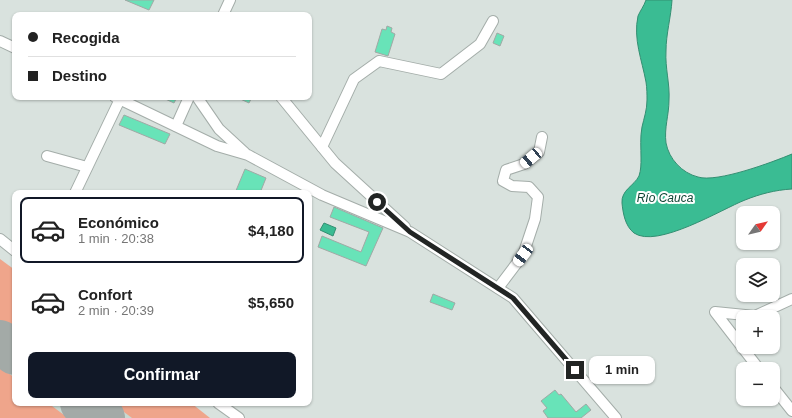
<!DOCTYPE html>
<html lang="es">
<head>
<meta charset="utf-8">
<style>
  :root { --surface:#fff; --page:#f6f6f6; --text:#222; --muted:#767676; --line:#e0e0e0; --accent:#111827 }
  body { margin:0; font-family:Helvetica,sans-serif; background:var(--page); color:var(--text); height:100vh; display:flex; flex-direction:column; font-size:15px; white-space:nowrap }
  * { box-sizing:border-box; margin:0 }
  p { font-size:13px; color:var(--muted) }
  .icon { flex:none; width:22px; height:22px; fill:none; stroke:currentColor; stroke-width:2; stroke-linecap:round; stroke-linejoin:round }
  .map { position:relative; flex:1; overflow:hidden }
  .details { position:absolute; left:12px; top:190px; width:300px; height:216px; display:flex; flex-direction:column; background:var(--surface); border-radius:8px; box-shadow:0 1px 3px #0004 }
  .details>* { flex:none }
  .hud { position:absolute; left:12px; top:12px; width:300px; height:88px; border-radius:8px; box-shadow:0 1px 3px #0004; display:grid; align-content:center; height:88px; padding:0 16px; background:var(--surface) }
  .needle { width:26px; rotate:56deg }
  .buttons { position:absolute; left:736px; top:206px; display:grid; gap:8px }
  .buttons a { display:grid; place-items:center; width:44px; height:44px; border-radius:8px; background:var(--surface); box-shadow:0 1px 3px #0004; font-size:20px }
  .end { position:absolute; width:18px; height:18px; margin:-9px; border:5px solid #222524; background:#fff; box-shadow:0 0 0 2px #fff }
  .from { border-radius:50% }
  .bubble { position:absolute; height:28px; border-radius:8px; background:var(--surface); box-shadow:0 1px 3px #0004; font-size:13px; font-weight:700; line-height:28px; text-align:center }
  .car { position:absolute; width:12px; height:24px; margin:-12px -6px; border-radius:5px; box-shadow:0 0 3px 1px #0007; background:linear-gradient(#fff 24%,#345 0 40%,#fff 0 76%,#345 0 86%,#fff 0) }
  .hud b { display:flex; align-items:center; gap:14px; height:38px; font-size:15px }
  .hud b+b { border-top:1px solid var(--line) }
  .hud i { width:10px; height:10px; background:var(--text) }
  ul { padding:7px 0 0; list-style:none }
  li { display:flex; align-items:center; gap:12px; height:66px; margin:0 8px 6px; padding:0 8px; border:2px solid transparent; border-radius:8px }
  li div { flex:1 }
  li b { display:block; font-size:15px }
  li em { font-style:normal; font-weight:700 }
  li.active { border-color:var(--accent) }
  li>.icon { width:36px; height:36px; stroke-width:1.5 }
  .primary-button { display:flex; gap:8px; margin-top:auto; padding:8px 16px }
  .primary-button a { flex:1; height:46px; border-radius:8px; background:var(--accent); color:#fff; font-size:16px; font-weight:700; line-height:46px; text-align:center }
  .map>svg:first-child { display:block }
</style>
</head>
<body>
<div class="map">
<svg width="792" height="418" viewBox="0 0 792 418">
  <rect width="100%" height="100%" fill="#d9e2de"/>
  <polygon fill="#c8d9d1" points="0,260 15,271 15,403 189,403 209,418 0,418"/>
  <g fill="#efa58b">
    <polygon points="0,259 15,270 15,331 0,320"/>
    <polygon points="0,367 15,378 15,403 48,403 68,418 0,418"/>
    <polygon points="112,403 191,403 210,418 132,418"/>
  </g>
  <g fill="#3abc93" stroke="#338f72">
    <path d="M646 0H672C671 17 666 34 666 51 665 68 670 84 669 100 669 115 664 128 666 143 669 159 682 173 698 177 717 183 773 162 792 154V189C775 190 760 194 745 200 722 209 657 249 634 233 625 226 623 213 622 203 621 190 634 186 639 176 641 170 641 164 641 158 641 148 640 137 642 127 644 118 647 110 647 100 647 95 647 88 646 82 642 60 633 39 638 16 640 11 644 6 646 0Z"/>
    <polygon points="324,223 336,228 333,236 320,230"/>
  </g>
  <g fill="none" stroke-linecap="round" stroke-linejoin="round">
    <g stroke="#a3aaa7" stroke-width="44">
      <polyline points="0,342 15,353"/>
      <polyline points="82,403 103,418"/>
    </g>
  </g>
  <g fill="#68e3b8" stroke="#a0a9a5">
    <polygon points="125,0 154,0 149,10"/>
    <polygon points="387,26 392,28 391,32 395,34 388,56 375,52 382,29 386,30"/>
    <polygon points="497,33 504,36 500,46 493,43"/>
    <polygon points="161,97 177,97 174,103"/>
    <polygon points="236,97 252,97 249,103"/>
    <polygon points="124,115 170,134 165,144 119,125"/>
    <polygon points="245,169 266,178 260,193 235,193"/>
    <polygon points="334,207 383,228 366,266 318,247 322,236 361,252 369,232 330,217"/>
    <polygon points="433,294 455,303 452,310 430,302"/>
    <polygon points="555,390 559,395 561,394 576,412 586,404 591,410 581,418 548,418 543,411 547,408 541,401"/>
  </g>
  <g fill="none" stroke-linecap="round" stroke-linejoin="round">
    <defs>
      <g id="minor">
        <polyline points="223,15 230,0"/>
        <polyline points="0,41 15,48"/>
        <polyline points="115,97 217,146 248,155 322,195 410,232 513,298 616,418"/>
        <polyline points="197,97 219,129 245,153"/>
        <polyline points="281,97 335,163 405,227"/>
        <polyline points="176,126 189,97"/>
        <polyline points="322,147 354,79 379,61 441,74 480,44 493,21"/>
        <polyline points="47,156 87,167"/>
        <polyline points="75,193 121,97"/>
        <polyline points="0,239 15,251"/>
        <polyline points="498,288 523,255 535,219 538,197 529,187 512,186 503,181 506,170 524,164 539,152 542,137"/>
        <polyline points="759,369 715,312 755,316 792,299"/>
        <polyline points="773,387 792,411"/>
        <polyline points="218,403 239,418"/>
      </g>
    </defs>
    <use href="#minor" stroke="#a4ada9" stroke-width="12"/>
    <use href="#minor" stroke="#fff" stroke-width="10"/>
  </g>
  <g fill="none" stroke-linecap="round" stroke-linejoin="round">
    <polyline stroke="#222524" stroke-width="5" points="377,202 410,232 513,298 575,370"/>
  </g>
  <g text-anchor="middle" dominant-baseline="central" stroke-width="4" stroke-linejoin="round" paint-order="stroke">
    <g font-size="12" font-style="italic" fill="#0f4534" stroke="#fff">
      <text x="665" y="198">Río Cauca</text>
    </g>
  </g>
</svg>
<div class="buttons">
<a><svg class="needle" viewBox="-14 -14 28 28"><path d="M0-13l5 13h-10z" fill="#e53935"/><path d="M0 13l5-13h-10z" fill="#767676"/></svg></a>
<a><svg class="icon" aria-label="layers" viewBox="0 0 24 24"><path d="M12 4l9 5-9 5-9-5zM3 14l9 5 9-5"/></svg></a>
<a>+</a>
<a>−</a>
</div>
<i class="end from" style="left:377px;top:202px"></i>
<i class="end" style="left:575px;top:370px"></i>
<div class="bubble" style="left:589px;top:356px;width:66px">1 min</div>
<i class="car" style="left:531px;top:158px;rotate:230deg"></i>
<i class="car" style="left:523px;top:255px;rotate:217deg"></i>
<div class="hud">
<b><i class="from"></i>Recogida</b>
<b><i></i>Destino</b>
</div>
<section class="details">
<ul>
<li class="active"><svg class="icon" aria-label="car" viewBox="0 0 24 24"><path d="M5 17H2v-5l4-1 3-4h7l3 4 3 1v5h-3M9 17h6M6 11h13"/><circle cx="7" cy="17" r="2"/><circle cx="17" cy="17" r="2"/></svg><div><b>Económico</b><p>1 min · 20:38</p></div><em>$4,180</em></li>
<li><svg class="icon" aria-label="car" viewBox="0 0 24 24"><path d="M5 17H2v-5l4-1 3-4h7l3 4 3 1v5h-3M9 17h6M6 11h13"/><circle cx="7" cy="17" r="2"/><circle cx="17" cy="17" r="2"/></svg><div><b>Confort</b><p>2 min · 20:39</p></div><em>$5,650</em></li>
</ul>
<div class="primary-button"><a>Confirmar</a></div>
</section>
</div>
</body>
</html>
